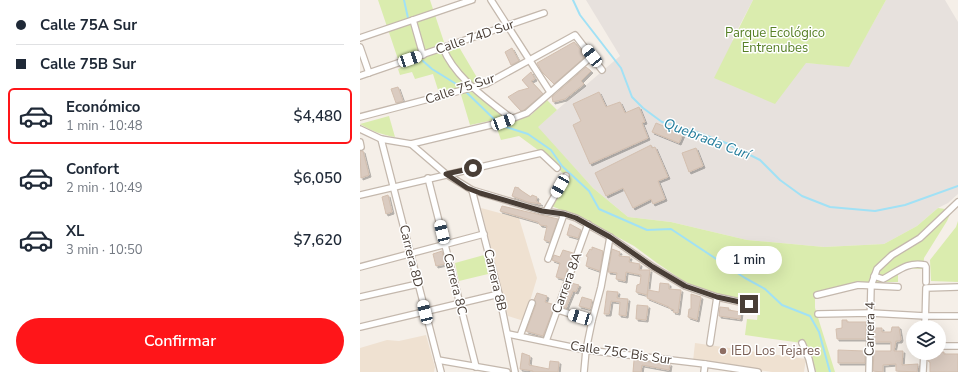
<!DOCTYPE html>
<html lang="es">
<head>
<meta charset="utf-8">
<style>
  :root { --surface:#fff; --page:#f6f6f7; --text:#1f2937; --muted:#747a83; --line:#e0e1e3; --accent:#ff1519 }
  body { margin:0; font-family:"Nunito Sans",sans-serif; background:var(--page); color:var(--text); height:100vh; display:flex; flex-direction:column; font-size:15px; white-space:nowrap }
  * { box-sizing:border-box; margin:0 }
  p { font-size:13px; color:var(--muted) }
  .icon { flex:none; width:22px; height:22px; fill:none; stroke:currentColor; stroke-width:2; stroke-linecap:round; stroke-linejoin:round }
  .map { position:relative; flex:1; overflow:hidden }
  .drawer { display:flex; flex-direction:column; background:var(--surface); width:360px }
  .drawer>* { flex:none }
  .banner { display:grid; align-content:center; height:88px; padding:0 16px; background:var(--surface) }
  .tools { position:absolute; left:546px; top:320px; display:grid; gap:8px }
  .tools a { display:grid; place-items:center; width:40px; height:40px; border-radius:50%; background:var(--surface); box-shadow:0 4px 16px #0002; font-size:20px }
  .end { position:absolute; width:18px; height:18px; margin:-9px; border:5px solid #493e36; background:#fff; box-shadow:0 0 0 2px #fff }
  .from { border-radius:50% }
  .bubble { position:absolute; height:28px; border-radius:14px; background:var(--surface); box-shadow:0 4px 16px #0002; font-size:13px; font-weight:600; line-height:28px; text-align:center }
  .car { position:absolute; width:12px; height:24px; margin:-12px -6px; border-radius:5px; box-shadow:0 0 3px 1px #0007; background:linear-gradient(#fff 24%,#345 0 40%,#fff 0 76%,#345 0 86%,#fff 0) }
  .banner b { display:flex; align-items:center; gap:14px; height:38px; font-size:15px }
  .banner b+b { border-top:1px solid var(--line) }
  .banner i { width:10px; height:10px; background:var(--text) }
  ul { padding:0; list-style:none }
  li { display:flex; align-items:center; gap:12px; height:56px; margin:0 8px 6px; padding:0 8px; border:2px solid transparent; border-radius:6px }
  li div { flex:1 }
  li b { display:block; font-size:15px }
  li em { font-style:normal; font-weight:600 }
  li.current { border-color:var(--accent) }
  li>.icon { width:36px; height:36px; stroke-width:1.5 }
  .button { display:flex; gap:8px; margin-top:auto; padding:8px 16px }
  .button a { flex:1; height:46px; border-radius:24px; background:var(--accent); color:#fff; font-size:16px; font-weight:600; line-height:46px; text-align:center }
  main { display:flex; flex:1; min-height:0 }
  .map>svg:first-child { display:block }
</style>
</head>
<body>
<main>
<section class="drawer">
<div class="banner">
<b><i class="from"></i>Calle 75A Sur</b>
<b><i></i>Calle 75B Sur</b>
</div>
<ul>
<li class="current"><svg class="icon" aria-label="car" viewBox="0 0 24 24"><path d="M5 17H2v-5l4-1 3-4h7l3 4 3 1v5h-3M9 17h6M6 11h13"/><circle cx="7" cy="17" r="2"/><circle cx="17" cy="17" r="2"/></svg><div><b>Económico</b><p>1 min · 10:48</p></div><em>$4,480</em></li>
<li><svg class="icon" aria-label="car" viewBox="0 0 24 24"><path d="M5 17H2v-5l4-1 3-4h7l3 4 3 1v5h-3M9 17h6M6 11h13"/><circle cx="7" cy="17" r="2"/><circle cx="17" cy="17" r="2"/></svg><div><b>Confort</b><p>2 min · 10:49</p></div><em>$6,050</em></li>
<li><svg class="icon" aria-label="car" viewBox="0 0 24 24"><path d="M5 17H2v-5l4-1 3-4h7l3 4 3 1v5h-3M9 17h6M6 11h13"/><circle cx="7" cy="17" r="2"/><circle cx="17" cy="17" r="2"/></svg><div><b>XL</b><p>3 min · 10:50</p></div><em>$7,620</em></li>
</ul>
<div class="button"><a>Confirmar</a></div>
</section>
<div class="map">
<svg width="598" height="372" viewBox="0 0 598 372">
  <defs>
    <filter id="shadow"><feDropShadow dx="2" dy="2" stdDeviation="0" flood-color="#0004"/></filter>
  </defs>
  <rect width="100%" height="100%" fill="#f5efe8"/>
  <polygon fill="#e7e1dd" points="226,0 393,0 372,40 446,63 489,66 526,0 585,0 598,22 598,194 588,203 578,208 557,226 524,244 464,247 387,240 311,222 268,217 233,188 177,127 260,56"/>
  <g fill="#efe1d1">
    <polygon points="121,208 159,218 177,278 164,321 148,316"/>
    <polygon points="66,335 75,367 74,372 0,372 0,348 27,340 39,341"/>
    <polygon points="335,343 446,359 444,372 412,372 333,361"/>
  </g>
  <g fill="#daecae">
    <polygon points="18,0 70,0 87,51 99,47 119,81 107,86 112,92 151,122 171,115 187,100 197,110 178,127 233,188 268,217 311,222 387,240 464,247 524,244 557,226 578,208 592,210 587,221 564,258 563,269 538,268 538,282 498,282 455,293 455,308 475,372 456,372 447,347 442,340 442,343 385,335 387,319 397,320 399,302 359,294 334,286 322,280 297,263 274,246 226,220 189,205 206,176 178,150 159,136 141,140 134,120 110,125 99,88 79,93 73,74 55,79 52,72 40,75 38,69 41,68"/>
    <polygon points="393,0 526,0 489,67 446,63 415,104 354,78"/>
    <path d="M29 116 35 137C22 135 12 131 0 124Z"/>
    <polygon points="598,221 598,282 571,281 570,260 596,227"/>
    <polygon points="124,255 128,274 99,281 95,263"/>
  </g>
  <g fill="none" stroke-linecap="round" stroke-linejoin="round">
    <g stroke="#a1e1f5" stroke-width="2">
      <polyline points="44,0 48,18"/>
      <polyline points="213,0 220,15 261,68 272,97 283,108 302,122 331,130 366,143 400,160 420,180 442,196 470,207 515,211 545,205 598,186"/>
      <polyline points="63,61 72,69 101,87 136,121 143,126 168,134 191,150 202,166 229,191 239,209 287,230 311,229 385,278 405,289 422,305 450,316 459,332 470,372"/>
    </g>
  </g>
  <g fill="#dacbc0" stroke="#d3bfaf" filter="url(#shadow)">
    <polygon points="214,42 226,56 194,84 182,72 177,63"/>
    <polygon points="152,48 159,61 151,65 145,52"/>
    <polygon points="226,67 231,71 221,81 224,84 205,99 193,102 192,97"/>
    <polygon points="171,72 175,79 171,81 183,94 164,110 161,111 148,97 158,91 169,88 162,80"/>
    <polygon points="38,87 43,101 36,103 31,89"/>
    <polygon points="239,92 246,107 260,102 265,113 279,107 285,122 282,123 288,138 230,164 213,125 221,121 213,104"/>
    <polygon points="296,123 323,134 319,143 292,132"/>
    <polygon points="291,145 292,148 295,147 308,177 298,181 305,199 293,204 291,199 273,208 263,188 246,196 235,173"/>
    <polygon points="336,148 343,166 329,172 322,153"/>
    <polygon points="0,151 3,151 9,175 1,178"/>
    <polygon points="155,187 159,188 159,189 171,197 172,195 177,197 176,201 181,204 168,202 152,196"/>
    <polygon points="28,195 32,212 26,214 22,197"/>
    <polygon points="142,206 198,219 190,242 184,240 187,226 180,225 178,222 140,211"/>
    <polygon points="210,224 221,230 218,238 207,235"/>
    <polygon points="232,247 243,251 240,271 226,266 228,257 226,256 230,249 232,250"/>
    <polygon points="252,249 260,252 259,256 270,257 269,262 280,264 279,270 290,270 287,295 276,292 277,285 280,284 281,275 266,272 265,281 256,279 257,273 248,272"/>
    <polygon points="203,250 213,253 204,279 196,277 200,263 192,260 194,255 200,257"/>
    <polygon points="82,251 85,264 76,266 73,254"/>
    <polygon points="211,283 219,285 216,292 213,291 206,308 203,307"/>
    <polygon points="300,283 309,284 309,289 321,290 318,313 313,312 314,310 309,308 309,307 287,298 288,290 299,292"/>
    <polygon points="247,291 258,292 257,298 268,299 266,316 259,315 260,302 251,301 249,314 244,314"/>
    <polygon points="177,293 187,296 185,302 195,305 183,336 166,331 176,304 174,300"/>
    <polygon points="331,294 341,297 337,320 328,317 329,309 331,309"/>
    <polygon points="222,297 232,300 230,309 219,306"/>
    <polygon points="277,305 288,306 286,320 276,319"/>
    <polygon points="360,307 369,308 368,310 381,312 380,319 359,316"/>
    <polygon points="482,320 487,320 487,322 506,322 506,339 477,339 476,329 482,328"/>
    <polygon points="532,327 539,327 541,339 540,341 536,341 534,351 543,351 542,365 558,364 557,372 536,371 536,364 523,365 523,372 513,371 514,351 531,351 531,342 514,342 514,328 522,328 522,332 531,332"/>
    <polygon points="478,350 505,351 505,363 478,363"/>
    <polygon points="584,352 584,354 598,354 598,372 570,372 570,362 568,361 568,353"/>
    <polygon points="162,353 170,356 169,365 189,369 190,361 199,362 198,372 173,372 173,371 160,369"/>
    <polygon points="274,360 310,364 309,370 282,365 281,372 273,372"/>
  </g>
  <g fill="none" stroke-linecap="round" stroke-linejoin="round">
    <defs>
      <g id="street">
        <polyline points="131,0 190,92"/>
        <polyline points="53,20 63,55"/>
        <polyline points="0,38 112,0"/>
        <polyline points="0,47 9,73"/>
        <path d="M83 48C95 78 127 99 152 119"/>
        <polyline points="0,76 184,13"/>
        <polyline points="0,117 126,84 215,35 242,70"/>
        <polyline points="0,129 21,139 51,144 86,174 112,190 182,211 204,214 216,218 250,237 293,267 325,286 357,297 394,305"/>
        <polyline points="21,139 81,372"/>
        <polyline points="0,142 1,147"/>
        <polyline points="51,144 143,122 167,113 232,56"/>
        <polyline points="68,178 116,367"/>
        <polyline points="112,190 139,294 155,372"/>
        <polyline points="0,195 181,153 197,168"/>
        <polyline points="186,211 206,176"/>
        <polyline points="188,259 204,214"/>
        <polyline points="0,267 124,234"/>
        <path d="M514 276 523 279C537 272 547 261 565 265L566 267V282"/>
        <polyline points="457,295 498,285 538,287"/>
        <polyline points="0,297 58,284"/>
        <polyline points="198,310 232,321"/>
        <polyline points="458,314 511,313 565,316 598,316"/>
        <polyline points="0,327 139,294"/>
        <polyline points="565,327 566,288 598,287"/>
        <polyline points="148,334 226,350 345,364 398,372"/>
        <polyline points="160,336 172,303"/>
        <polyline points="186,341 228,224"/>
        <polyline points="350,343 357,297"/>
        <polyline points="442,343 449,359 452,372"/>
        <polyline points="579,346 598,346"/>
        <polyline points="78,360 147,372"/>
        <polyline points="224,372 226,350 232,321 241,287 250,237"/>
        <polyline points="344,372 345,364"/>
        <polyline points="509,372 511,286 517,269 532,255 560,238 598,202"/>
        <polyline points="563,372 564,353"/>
      </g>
    </defs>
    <use href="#street" stroke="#c4b8ad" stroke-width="8"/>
    <use href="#street" stroke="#fff" stroke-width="5.5"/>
  </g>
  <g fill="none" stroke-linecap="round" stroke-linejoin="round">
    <polyline stroke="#493e36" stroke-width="5" points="113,168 86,174 107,188 120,193 182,211 204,214 216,218 250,237 293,267 325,286 357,297 389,304"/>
  </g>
  <circle fill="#8d6e63" stroke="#fff" stroke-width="1.5" cx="363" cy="351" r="4"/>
  <g text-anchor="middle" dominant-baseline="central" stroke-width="3" stroke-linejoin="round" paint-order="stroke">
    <g font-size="13" fill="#567f25" stroke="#fff">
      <text x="415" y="33">Parque Ecológico<tspan x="415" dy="15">Entrenubes</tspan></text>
    </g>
    <g font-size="13" fill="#493e36" stroke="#fff">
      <text transform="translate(115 37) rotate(-19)">Calle 74D Sur</text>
      <text transform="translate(100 89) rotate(-18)">Calle 75 Sur</text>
      <text transform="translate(51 256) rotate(76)">Carrera 8D</text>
      <text transform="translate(135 280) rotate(77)">Carrera 8B</text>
      <text transform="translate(207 283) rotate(-70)">Carrera 8A</text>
      <text transform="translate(95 284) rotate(76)">Carrera 8C</text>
      <text transform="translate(510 329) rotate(-89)">Carrera 4</text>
      <text transform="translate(261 353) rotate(8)">Calle 75C Bis Sur</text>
    </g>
    <g font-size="13" fill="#785e54" stroke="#fff" text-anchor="start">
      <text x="371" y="351">IED Los Tejares</text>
    </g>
    <g font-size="14" font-style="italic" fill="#237c9b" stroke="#fff">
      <text transform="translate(347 139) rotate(21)">Quebrada Curí</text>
    </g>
  </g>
</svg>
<div class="tools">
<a><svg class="icon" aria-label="layers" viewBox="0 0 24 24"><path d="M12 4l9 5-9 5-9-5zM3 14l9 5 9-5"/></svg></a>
</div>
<i class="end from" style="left:113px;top:168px"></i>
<i class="end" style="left:389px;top:304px"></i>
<div class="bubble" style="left:356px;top:246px;width:66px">1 min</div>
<i class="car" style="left:232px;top:56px;rotate:322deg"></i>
<i class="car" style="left:50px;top:59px;rotate:71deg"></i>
<i class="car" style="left:143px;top:122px;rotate:70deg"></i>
<i class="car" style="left:200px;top:186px;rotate:210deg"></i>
<i class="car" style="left:82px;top:232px;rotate:346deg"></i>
<i class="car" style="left:65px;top:312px;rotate:346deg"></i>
<i class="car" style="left:220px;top:317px;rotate:287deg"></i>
</div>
</main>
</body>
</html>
